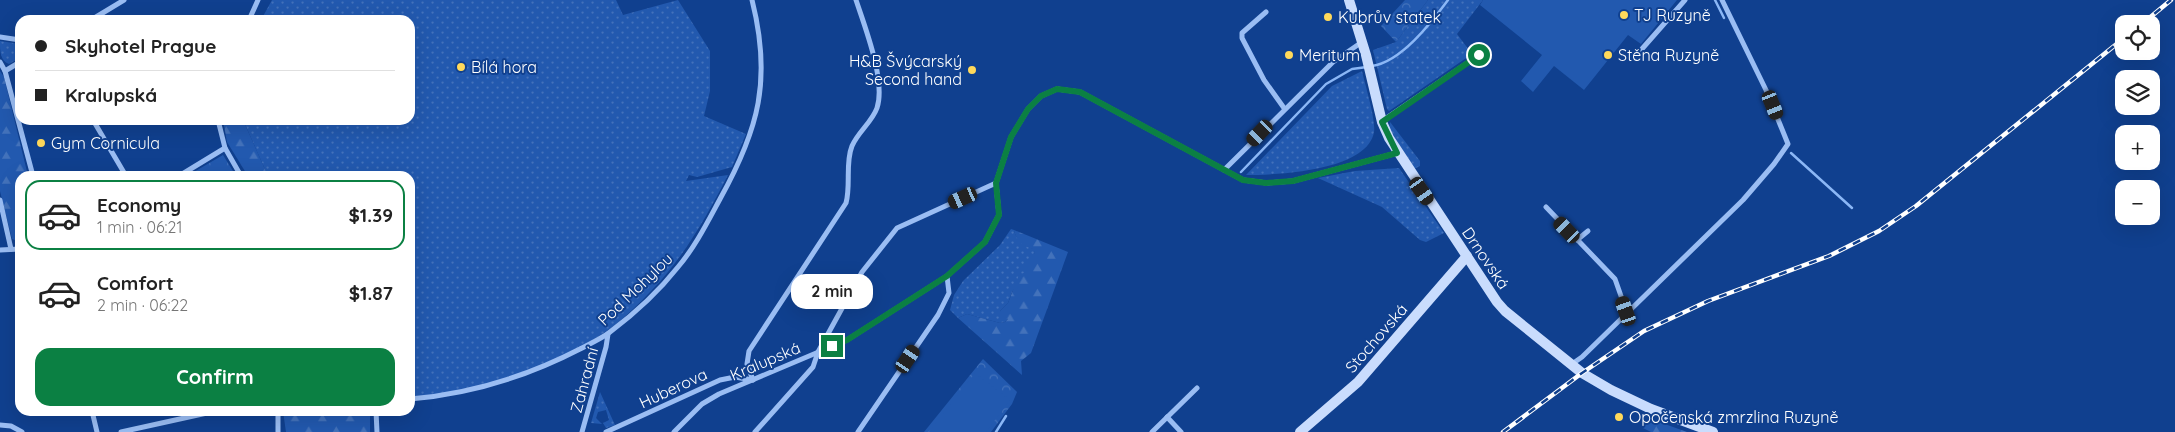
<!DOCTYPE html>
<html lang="en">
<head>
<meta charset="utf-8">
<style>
  :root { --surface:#fff; --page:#f2f2f2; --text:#222; --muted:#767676; --line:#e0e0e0; --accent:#0b8043 }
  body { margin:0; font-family:Quicksand,sans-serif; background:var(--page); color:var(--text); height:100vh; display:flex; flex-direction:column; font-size:19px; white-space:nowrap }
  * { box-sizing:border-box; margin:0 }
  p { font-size:16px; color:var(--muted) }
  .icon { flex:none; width:28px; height:28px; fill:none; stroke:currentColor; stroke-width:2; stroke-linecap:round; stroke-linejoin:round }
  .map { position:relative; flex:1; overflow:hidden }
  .drawer { position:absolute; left:15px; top:171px; width:400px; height:245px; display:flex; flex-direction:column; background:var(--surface); border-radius:15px; box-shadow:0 5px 20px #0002 }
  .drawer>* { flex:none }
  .hud { position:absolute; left:15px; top:15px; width:400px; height:110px; border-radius:15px; box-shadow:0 5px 20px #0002; display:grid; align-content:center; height:110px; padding:0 20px; background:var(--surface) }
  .buttons { position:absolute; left:2115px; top:15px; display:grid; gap:10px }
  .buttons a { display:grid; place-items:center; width:45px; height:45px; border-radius:10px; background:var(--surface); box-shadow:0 5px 20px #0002; font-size:25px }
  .end { position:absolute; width:22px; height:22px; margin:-11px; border:6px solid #0b8043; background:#fff; box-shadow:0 0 0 2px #fff }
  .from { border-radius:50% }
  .bubble { position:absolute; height:35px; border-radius:15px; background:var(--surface); box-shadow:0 5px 20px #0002; font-size:16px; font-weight:800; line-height:35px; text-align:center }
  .car { position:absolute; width:15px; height:30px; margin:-15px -8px; border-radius:6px; box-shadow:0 0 4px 1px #0007; background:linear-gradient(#222 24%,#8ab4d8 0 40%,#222 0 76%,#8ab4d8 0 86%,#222 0) }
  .hud b { display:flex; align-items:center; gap:18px; height:48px; font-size:19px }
  .hud b+b { border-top:1px solid var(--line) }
  .hud i { width:12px; height:12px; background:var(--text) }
  ul { padding:9px 0 0; list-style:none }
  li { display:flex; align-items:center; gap:15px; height:70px; margin:0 10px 8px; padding:0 10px; border:2px solid transparent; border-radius:15px }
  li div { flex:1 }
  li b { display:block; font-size:19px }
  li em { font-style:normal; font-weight:800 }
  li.active { border-color:var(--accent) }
  li>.icon { width:45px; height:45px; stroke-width:1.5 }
  .button { display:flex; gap:10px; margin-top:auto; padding:10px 20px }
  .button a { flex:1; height:58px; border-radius:15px; background:var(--accent); color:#fff; font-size:20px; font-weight:800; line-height:58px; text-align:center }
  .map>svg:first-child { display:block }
</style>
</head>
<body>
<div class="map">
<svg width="2175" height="432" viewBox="0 0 2175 432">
  <defs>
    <pattern id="grass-dots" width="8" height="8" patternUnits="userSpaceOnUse" patternTransform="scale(1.25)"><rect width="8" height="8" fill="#2259af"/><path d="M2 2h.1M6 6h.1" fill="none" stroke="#4372bb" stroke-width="1.8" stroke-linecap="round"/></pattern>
    <pattern id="forest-firs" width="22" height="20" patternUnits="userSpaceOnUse" patternTransform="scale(1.25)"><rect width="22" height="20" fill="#2259af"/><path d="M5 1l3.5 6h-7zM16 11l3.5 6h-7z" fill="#4372bb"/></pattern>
    <pattern id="park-crowns" width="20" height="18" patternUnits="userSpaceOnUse" patternTransform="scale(1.25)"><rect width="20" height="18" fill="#2259af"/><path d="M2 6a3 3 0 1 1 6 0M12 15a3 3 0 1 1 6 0" fill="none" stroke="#4372bb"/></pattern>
  </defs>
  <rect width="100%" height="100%" fill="#10408f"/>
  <g fill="url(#grass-dots)">
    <path d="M272 0H616L623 15 678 0 710 51V91L704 116 746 134 732 167 697 177 689 175 686 181 728 175C708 214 683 259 651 291 640 303 627 315 615 325 572 358 493 386 440 395 431 397 420 396 410 397V176H268L243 120H410V20H261Z"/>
    <polygon points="1428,0 1483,0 1457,34 1472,54 1389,111 1387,109 1373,50 1396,42"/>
    <path d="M0 41 20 44V58L9 64C0 61 0 51 0 41Z"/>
    <path d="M1362 71C1365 85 1376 119 1374 132 1367 171 1278 175 1246 175L1332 86Z"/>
    <polygon points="1390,122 1420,161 1420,166 1414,169 1389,128"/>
    <polygon points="1399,168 1444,233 1426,242 1420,240 1382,207 1318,178 1355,171"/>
    <path d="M1011 229 1014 230C1016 240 1024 246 1034 249L1035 253 1026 273 1012 292 1008 303 1000 311 1008 319 1005 322 1000 323 967 314 958 318 950 310 954 295 963 281 1000 245Z"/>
    <polygon points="600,392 615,425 606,428 603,423 609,420 606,410 598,412 596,418 602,424 591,423"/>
  </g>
  <g fill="url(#forest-firs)">
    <polygon points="0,71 4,77 28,176 20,176 20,242 12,239 0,191"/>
    <polygon points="223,120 243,120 268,176 248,176 227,142"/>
    <path d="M1014 230 1068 252 1031 353 1021 361 1022 375 958 318 967 314 1000 323 1005 322 1008 319 1001 316 1000 311 1008 303 1019 275 1026 272V262L1035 253 1033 249C1023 246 1016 241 1014 230Z"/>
    <polygon points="283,411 370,411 370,432 286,432"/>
    <polygon points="1648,418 1687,432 1651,432 1643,428"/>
  </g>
  <g fill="url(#park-crowns)">
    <polygon points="1405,0 1428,0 1396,42 1381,26"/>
    <polygon points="223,155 236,176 187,176"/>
    <polygon points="983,359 1017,392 1012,404 991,432 924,432"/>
  </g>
  <g fill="#2259af">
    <polygon points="1483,0 1677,0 1641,44 1628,35 1584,90 1554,66 1533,92 1521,81 1542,55 1480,5"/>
    <polygon points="975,373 1010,400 986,432 929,432"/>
  </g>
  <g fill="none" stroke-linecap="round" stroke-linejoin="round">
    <g stroke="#8bb7f6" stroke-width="2.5">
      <polyline points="1715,0 1724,18"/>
      <path d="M1372 66C1401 62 1431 23 1448 0"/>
      <polyline points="1791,153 1852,208"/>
      <polyline points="1241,172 1326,84 1352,69 1367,67"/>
      <polyline points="996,432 1006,416"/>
    </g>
    <g stroke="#9abdf3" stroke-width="5">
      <polyline points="1266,12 1242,33 1242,38 1264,80 1284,108"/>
      <polyline points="91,20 124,0"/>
      <polyline points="249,20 258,0"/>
      <polyline points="0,37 20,40"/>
      <polyline points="1634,58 1685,0"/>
      <polyline points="0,62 5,71 33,176"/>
      <polyline points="5,71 20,62"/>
      <polyline points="93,120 126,176"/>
      <polyline points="218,120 225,148 241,176"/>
      <polyline points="1382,121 1479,55"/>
      <polyline points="1224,170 1333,62 1362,42"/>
      <polyline points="179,176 225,148"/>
      <polyline points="0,200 11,249"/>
      <polyline points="1546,207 1615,279 1627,313"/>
      <polyline points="1577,240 1588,231"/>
      <polyline points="0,250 20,249"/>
      <polyline points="1572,364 1582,357 1743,200 1774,164 1788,144 1766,90 1722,0"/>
      <path d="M753 380 747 364 749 351 846 203C851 185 845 163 852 146 858 132 872 122 877 108 886 81 865 27 856 0"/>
      <path d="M410 399C470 394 526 377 580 349 589 344 601 339 610 332 634 314 659 291 678 267 695 247 707 223 720 199 759 129 772 79 752 0"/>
      <polyline points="92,411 97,432"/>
      <polyline points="278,411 278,432"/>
      <polyline points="376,411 377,432"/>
      <polyline points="1167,417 1181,432"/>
      <polyline points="0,425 11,426 22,432"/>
      <polyline points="121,432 216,411"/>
      <polyline points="582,432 606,347 608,334"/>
      <polyline points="606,432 720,380 735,377 753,380"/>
      <polyline points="674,432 702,404 719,394 847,340 947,276 985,242 999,215 996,183 1011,137 1028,109 1041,96 1057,89 1080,92 1243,180 1267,183 1293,181 1397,153"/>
      <polyline points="755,432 813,367 818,352 862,272 897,228 996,183"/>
      <polyline points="858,432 938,315 949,293 947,276"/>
      <polyline points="1152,432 1197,388"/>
    </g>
    <g stroke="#c9dcfd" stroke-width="10">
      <polyline points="1349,0 1366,55 1382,122 1389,138 1497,302 1505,311 1582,373 1611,390 1651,409 1713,432"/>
      <polyline points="1300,432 1358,382 1467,256"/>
    </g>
    <defs>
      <g id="rail">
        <polyline points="2142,24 2171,0"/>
        <polyline points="1503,432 1582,373 1644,331 1708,301 1829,256 1879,231 1916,206 2124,38"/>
      </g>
    </defs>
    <use href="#rail" stroke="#fff" stroke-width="4.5"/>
    <use href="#rail" stroke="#10408f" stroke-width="2.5" stroke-dasharray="8" stroke-linecap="butt"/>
  </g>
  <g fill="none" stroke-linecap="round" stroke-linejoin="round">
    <polyline stroke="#0b8043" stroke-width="6" points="832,346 847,340 947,276 985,242 999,215 996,183 1011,137 1028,109 1041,96 1057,89 1080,92 1243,180 1266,183 1293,181 1397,153 1382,122 1479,55"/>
  </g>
  <g fill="#ffd95b" stroke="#10408f" stroke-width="2">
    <circle cx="1624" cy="15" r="5"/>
    <circle cx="1328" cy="17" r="5"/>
    <circle cx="1289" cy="55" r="5"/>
    <circle cx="1608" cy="55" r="5"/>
    <circle cx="461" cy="67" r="5"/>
    <circle cx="972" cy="70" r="5"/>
    <circle cx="41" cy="143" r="5"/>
    <circle cx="1619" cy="417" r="5"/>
  </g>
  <g text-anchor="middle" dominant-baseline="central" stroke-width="4" stroke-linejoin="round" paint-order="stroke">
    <g font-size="16" fill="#fff" stroke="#10408f" text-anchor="start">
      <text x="1634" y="15">TJ Ruzyně</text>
      <text x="1338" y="17">Kubrův statek</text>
      <text x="1299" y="55">Meritum</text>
      <text x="1618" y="55">Stěna Ruzyně</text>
      <text x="962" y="61" text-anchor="end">H&amp;B Švýcarský<tspan x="962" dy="18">Second hand</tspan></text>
      <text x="471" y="67">Bílá hora</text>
      <text x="51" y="143">Gym Cornicula</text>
      <text x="1629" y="417">Opočenská zmrzlina Ruzyně</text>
    </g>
    <g font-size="16" fill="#fff" stroke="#10408f">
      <text transform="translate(1486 258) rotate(56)">Drnovská</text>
      <text transform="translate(635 289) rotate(-44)">Pod Mohylou</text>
      <text transform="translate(1376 338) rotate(-49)">Stochovská</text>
      <text transform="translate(765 361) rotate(-23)">Kralupská</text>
      <text transform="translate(584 380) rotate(-75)">Zahradní</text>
      <text transform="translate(673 388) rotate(-25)">Huberova</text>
    </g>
  </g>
</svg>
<div class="buttons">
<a><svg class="icon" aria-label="locate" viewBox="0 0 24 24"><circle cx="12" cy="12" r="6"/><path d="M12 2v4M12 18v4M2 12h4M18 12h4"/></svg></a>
<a><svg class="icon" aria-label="layers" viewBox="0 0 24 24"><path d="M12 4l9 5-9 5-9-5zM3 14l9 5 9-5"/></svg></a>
<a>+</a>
<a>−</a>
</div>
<i class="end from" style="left:1479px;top:55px"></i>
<i class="end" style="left:832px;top:346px"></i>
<div class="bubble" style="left:791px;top:274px;width:82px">2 min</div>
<i class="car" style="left:1773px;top:105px;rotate:158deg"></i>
<i class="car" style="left:1260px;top:133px;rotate:224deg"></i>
<i class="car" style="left:1422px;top:191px;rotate:145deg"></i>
<i class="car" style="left:963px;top:198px;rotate:246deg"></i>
<i class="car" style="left:1567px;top:230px;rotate:316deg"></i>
<i class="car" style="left:1626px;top:311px;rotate:341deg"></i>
<i class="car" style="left:908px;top:359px;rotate:34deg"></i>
<div class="hud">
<b><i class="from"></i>Skyhotel Prague</b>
<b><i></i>Kralupská</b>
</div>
<section class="drawer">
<ul>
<li class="active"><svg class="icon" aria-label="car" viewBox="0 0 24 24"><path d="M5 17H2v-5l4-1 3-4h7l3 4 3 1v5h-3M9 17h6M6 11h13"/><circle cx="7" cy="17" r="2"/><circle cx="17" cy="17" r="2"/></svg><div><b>Economy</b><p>1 min · 06:21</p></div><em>$1.39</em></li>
<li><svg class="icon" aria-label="car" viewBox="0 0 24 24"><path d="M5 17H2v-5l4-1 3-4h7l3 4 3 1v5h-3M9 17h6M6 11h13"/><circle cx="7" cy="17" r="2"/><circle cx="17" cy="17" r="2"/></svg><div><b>Comfort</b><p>2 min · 06:22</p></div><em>$1.87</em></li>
</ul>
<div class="button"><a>Confirm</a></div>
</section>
</div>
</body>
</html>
